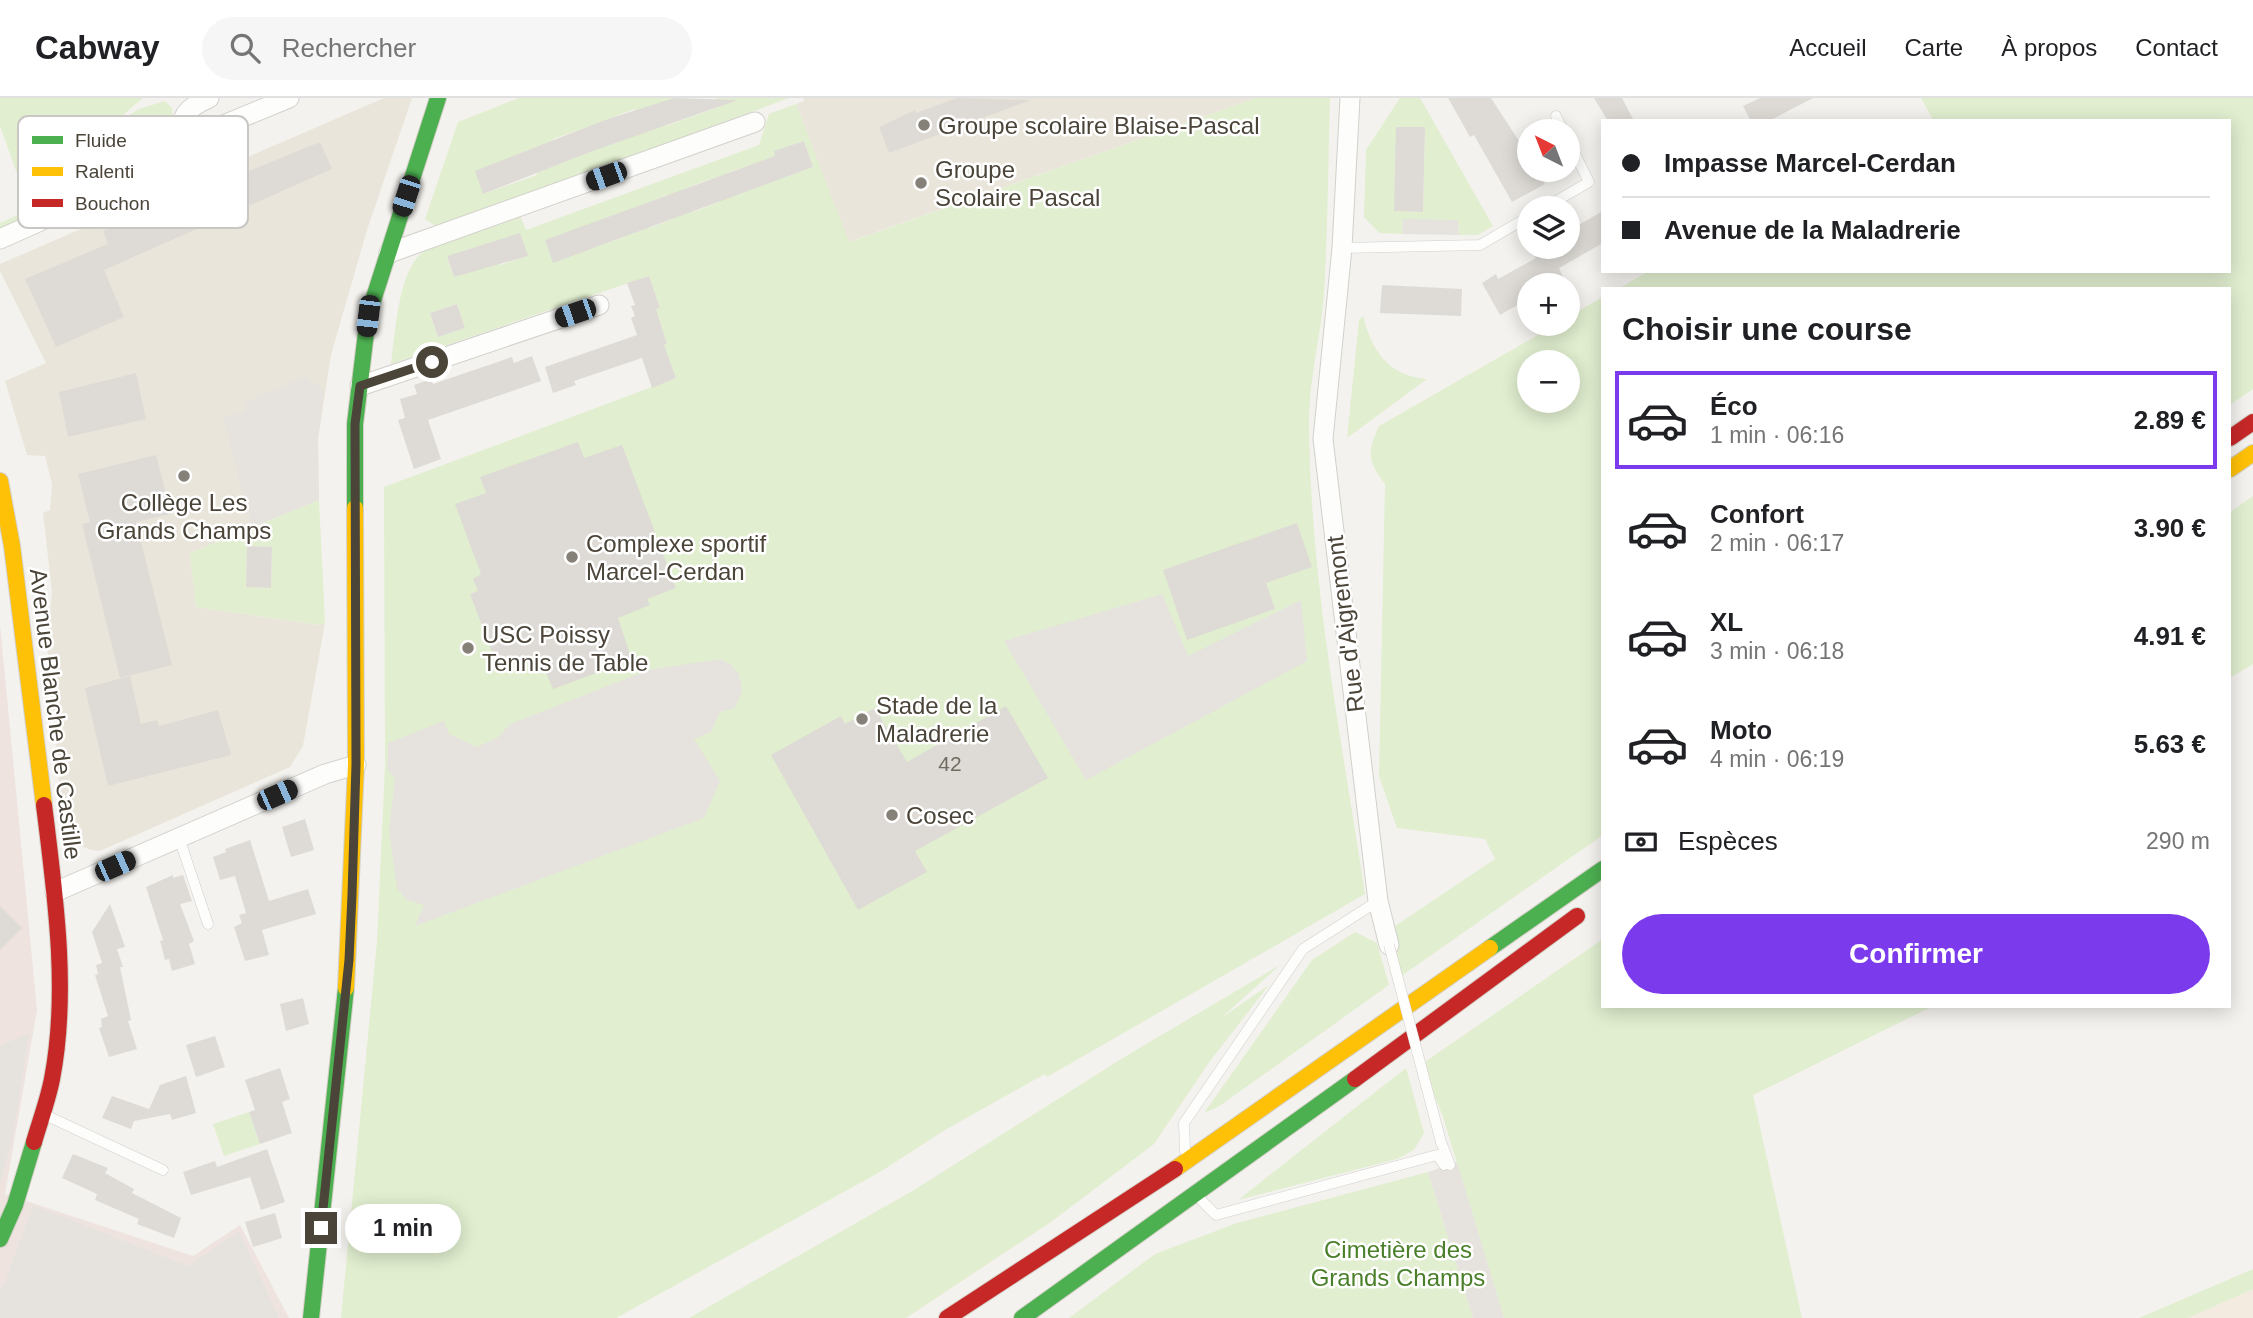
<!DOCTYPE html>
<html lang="fr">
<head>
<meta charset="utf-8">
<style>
  :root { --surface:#fff; --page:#f6f6f6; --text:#202124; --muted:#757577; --line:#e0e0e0; --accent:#7c3aed }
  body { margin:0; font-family:Helvetica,sans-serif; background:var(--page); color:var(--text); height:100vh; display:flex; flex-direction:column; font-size:26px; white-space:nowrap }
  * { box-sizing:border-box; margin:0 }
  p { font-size:23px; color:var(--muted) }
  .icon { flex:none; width:38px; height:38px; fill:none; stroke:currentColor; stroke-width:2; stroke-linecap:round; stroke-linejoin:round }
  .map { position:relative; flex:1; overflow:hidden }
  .details { position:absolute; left:1601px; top:189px; width:630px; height:721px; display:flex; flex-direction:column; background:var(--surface); border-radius:0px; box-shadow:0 4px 18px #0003 }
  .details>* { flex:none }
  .top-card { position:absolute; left:1601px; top:21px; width:630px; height:154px; border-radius:0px; box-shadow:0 4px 18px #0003; display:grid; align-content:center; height:154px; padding:0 21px; background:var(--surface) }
  .needle { width:46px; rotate:318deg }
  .tools { position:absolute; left:1517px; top:21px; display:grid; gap:14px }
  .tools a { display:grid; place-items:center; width:63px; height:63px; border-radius:50%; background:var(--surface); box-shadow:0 4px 18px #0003; font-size:35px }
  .end { position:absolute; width:32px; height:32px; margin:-16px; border:9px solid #4b4439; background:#fff; box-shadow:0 0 0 4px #fff }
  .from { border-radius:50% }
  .bubble { position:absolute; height:49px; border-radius:24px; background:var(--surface); box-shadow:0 4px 18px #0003; font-size:23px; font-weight:700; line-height:49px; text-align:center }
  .car { position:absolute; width:21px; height:42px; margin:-21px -10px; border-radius:9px; box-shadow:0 0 5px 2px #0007; background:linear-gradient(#222 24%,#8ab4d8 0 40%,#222 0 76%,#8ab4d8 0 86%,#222 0) }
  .top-card b { display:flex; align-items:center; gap:24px; height:66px; font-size:26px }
  .top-card b+b { border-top:2px solid var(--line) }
  .top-card i { width:18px; height:18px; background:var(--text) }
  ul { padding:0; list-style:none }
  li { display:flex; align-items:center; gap:21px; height:98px; margin:0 14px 10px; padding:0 7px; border:4px solid transparent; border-radius:0px }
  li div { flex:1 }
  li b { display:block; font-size:26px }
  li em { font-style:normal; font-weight:700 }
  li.selected { border-color:var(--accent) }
  li>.icon { width:63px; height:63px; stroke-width:1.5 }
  h2 { padding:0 21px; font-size:32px; line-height:84px }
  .pay { display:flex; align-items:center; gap:18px; height:77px; padding:0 21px; font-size:26px }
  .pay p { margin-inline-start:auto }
  .button { display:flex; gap:14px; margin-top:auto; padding:14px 21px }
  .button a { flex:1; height:80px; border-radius:42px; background:var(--accent); color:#fff; font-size:28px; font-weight:700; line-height:80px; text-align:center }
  header { display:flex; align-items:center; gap:42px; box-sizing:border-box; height:98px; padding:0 35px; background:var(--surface); border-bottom:2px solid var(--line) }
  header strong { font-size:33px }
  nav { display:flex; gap:38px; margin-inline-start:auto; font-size:24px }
  .search { width:490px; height:63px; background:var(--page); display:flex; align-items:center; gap:18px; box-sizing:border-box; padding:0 24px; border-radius:38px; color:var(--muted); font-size:26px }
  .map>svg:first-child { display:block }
</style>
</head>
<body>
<header>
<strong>Cabway</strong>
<div class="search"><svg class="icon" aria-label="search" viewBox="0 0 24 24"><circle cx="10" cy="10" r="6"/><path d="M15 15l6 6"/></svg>Rechercher</div>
<nav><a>Accueil</a><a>Carte</a><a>À propos</a><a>Contact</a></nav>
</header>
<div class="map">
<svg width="2253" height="1220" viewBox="0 0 2253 1220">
  <rect width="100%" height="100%" fill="#f4f2ee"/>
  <polygon fill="#f3ebdf" points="2253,1191 2253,1220 2188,1220"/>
  <g fill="#eae5da">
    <polygon points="384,0 412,0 367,132 331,257 318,341 319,402 190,455 196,509 318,527 325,525 303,648 290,669 100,753 91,752 71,744 63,736 47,543 52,494 43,415 50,412 52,386 45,358 27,357 5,283 46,265 0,173 0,166"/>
    <polygon points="803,0 1256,0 848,144 796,6 804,3"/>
  </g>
  <polygon fill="#eee3df" points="0,526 37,912 5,1096 193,1158 240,1127 289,1220 0,1220"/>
  <g fill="#e1eecf" fill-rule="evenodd">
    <polygon points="0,0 143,0 105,32 139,11 165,3 172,10 174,41 166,58 0,131 0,125 35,109 45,88 69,61 24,95 0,28"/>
    <path d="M519 0H674L657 6 666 28 719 9 716 0H789L438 130 425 121 458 24ZM635 11 643 35 605 22ZM582 31 590 54 561 64 553 41ZM529 54 537 77 483 96Z"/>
    <path d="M1256 0H1330C1328 65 1328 131 1324 196 1321 237 1310 277 1309 318 1309 477 1341 638 1365 796L1047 979 1045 976 945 1032 880 1074 616 1220H341L377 843 385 667 384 389 676 280 664 247 667 246 656 211 660 210 649 178 391 266C395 237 398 172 423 154 440 142 498 126 520 118L526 132 759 47 769 16 796 6 849 144ZM804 43 813 69 783 79 774 54ZM756 65 764 87 737 97 729 74ZM710 81 719 104 693 114 684 91ZM666 97 675 120 650 130 641 108ZM618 116 625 139 599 148 592 125ZM492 145 527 158 500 167ZM471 150 477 171 454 179 447 159ZM457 206 465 230 438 239 430 215Z"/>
    <path d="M1400 0H1420L1493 128 1478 137H1459L1458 122H1403L1402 136 1379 135 1364 119 1366 52ZM1425 29 1423 114 1394 113Z"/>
    <polygon points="1921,0 2253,0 2253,291 2230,307 2230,191 1618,191 1649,173 2230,173 2230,23 1928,23 1932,20"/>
    <path d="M1603 199V737L1400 879 1389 832 1495 761 1485 741 1397 730 1379 678 1385 386C1367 362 1367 355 1379 328L1557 226H1568V219ZM1530 264H1568V303H1530Z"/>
    <path d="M1363 218C1372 253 1388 278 1427 281L1347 340 1359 222Z"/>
    <polygon points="2253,398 2253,566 2230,580 2230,414"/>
    <path d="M319 402 325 525 319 527 196 509 190 455ZM247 448 272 449 271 490 246 489Z"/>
    <polygon points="1355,834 1377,845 1389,887 1218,1009 1204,1015 1312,862"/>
    <polygon points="1603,841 1603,908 1933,908 1753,997 1802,1220 1504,1220 1443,1019 1422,966"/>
    <polygon points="1280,867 1221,920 1269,887 1210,963 1154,1046 1051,1124 906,1220 689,1220 914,1092 1126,958"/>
    <polygon points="1406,970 1424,1035 1414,1052 1397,1061 1238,1102"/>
    <polygon points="249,1014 260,1046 224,1058 213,1026"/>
    <polygon points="1428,1074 1473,1220 1069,1220 1155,1156 1237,1125"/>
    <polygon points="2253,1171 2253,1191 2188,1220 2139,1220"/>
  </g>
  <g fill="#e6e3df">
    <polygon points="1403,121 1458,122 1459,137 1402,136"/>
    <polygon points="306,278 324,293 318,341 319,402 252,429 223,319 246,312 243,305"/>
    <polygon points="1162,496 1188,558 1301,502 1307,563 1086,682 1004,543"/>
    <polygon points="720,561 731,567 739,576 742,593 735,610 720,614 711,634 694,641 720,683 704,720 415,828 424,807 407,802 397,790 389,732 395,681 387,671 388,645 444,623 449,636 477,649 497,640 510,626 649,572"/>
    <polygon points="29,935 13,1038 0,1085 0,948"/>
    <polygon points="1457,1064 1504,1220 1473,1220 1428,1074"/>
    <polygon points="33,1107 188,1168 239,1133 279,1220 0,1220 0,1190 5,1184"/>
  </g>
  <g fill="#dedbd6">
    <polygon points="674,0 738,2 590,54 483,96 475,73 605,22"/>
    <polygon points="957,0 1031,2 889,55 879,29 915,12 916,15"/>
    <polygon points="1448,0 1491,0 1530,60 1530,72 1537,72 1545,86 1512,104 1474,37 1470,39"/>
    <polygon points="1594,0 1622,0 1634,23 1608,23"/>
    <polygon points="1760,0 1813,0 1769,23 1751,23 1743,8"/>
    <polygon points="1396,29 1425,29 1423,114 1394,113"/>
    <polygon points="804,43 813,69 553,165 545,142 775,58 774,53"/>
    <polygon points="320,44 332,71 104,172 124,219 56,249 25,181 108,146 103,133"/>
    <polygon points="1603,113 1603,145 1559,170 1563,179 1547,187 1530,187 1530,200 1500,217 1482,185 1496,176 1498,181 1536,160 1532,154 1542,149 1568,149 1568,133"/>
    <polygon points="520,135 528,158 454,179 447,158"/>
    <polygon points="649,178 660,210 656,211 667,246 664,247 676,280 652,290 642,260 574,283 576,287 553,295 545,269 637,237 631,220 635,218 631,208 635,207 627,185"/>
    <polygon points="1382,187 1462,191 1461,218 1380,215"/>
    <polygon points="457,206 465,230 438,239 430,215"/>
    <polygon points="532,258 541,283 428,322 441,361 414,371 398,322 405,320 400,301 417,296 414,287 431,281 433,286 512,259 514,265"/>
    <polygon points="136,275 146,321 68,339 59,294"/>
    <polygon points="578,344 584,360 622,347 676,490 647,501 650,507 618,520 632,562 553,591 538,556 503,566 501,560 495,562 470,496 478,493 473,481 481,476 455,406 486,395 480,379"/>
    <polygon points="156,357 171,416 136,424 172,567 120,580 82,426 90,424 78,376"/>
    <polygon points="1297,425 1312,469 1266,485 1275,511 1187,542 1163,472"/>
    <polygon points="247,448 272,449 271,490 246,489"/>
    <polygon points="130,578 141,626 157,622 159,628 218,612 231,657 108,688 85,590"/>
    <polygon points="1006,608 1048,680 915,753 927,774 858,812 771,657 841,618 845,626 875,610 907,664"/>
    <polygon points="305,721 314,752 291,759 282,729"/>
    <polygon points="250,742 269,803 308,791 316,816 262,832 269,857 245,863 234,829 242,825 239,817 246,815 235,778 220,782 213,759 226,754 225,751"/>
    <polygon points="173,777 173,780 183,777 192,803 180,806 194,843 189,846 195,866 172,873 169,861 165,862 160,843 163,842 146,789"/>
    <polygon points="110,806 125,849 117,851 123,869 120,869 131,922 128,923 137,951 109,959 99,930 102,929 101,921 108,918 95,877 98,876 96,867 102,865 92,834"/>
    <polygon points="0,808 22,830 0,852"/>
    <polygon points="303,900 309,926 286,933 280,906"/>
    <polygon points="215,938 225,969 196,979 186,947"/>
    <polygon points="280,970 290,1001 282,1004 292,1035 260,1046 249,1014 255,1012 245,982"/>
    <polygon points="186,978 196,1015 172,1022 170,1016 134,1023 131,1031 102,1020 112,998 149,1011 160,987"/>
    <polygon points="267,1051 285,1104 261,1112 250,1079 191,1097 183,1074 215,1063 217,1069"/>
    <polygon points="73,1056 108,1070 105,1075 134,1091 132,1095 181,1120 174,1140 137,1126 139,1121 95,1102 97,1096 62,1080"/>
    <polygon points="275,1115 282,1140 253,1149 245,1124"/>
  </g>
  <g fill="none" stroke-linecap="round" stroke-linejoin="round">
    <defs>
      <g id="lane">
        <polyline points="1556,18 1563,33"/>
        <polyline points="1544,110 1589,84 1568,42"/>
        <polyline points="1342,150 1480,147 1530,118"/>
        <polyline points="179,740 208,826"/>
        <polyline points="43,1016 163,1072"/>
        <polyline points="1441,1044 1450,1067"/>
        <polyline points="1185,1053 1184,1025 1303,851 1378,803"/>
        <polyline points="1202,1103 1216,1117 1437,1057 1444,1067"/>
      </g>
      <g id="street">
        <polyline points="1350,0 1342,150 1323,341 1378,803 1389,847"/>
        <polyline points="182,44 289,0"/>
        <path d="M0 141 164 68C200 39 160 21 209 0"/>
        <polyline points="389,155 755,24"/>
        <polyline points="360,288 599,207"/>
        <polyline points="55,794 325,676 356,667"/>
      </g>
      <g id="fast">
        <polyline points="355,410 355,326 368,218 438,0"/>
        <polyline points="1490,850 1603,771"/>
        <polyline points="0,1141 15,1107 34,1044"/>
        <polyline points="311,1220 346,890"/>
        <polyline points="1022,1220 1355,981"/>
      </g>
      <g id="slow">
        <polyline points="2230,371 2253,355"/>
        <polyline points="0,383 12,448 44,707"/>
        <polyline points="346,890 356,667 355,410"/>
        <polyline points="1175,1071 1490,850"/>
      </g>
      <g id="jam">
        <polyline points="2230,340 2253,324"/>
        <polyline points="1355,981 1577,818"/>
        <path d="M34 1044C40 1023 48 1002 52 981 69 893 55 796 44 707"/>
        <polyline points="947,1220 1175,1071"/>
      </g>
    </defs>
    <use href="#lane" stroke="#d2d0cb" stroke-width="11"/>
    <use href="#street" stroke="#d2d0cb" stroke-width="21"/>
    <use href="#fast" stroke="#d3cfc5" stroke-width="18"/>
    <use href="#slow" stroke="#d3cfc5" stroke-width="18"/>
    <use href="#jam" stroke="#d3cfc5" stroke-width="18"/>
    <use href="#lane" stroke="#fdfdfc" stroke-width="10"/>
    <use href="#street" stroke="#fdfdfc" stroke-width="19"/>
    <use href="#fast" stroke="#4caf50" stroke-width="16"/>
    <use href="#slow" stroke="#ffc107" stroke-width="16"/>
    <use href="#jam" stroke="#c62828" stroke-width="16"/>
    <defs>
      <polyline id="lane-bridge" points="1389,847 1441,1044"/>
    </defs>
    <use href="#lane-bridge" stroke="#d2d0cb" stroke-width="11" stroke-linecap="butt"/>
    <use href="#lane-bridge" stroke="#fdfdfc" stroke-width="10"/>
  </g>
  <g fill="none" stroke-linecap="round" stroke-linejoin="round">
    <polyline stroke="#4b4439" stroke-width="9" points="321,1130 349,862 352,797 356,667 355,326 360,288 432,264"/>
  </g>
  <g fill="#868178" stroke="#fff" stroke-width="2.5">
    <circle cx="924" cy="27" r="7"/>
    <circle cx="921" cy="85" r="7"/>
    <circle cx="184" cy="378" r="7"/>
    <circle cx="572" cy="459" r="7"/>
    <circle cx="468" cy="550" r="7"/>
    <circle cx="862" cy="621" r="7"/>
    <circle cx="892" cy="717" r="7"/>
  </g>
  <g text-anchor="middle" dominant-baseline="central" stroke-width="5" stroke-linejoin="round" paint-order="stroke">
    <g font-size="21" fill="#706a61">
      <text x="950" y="665">42</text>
    </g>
    <g font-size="24" fill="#4b4439" stroke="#fff" text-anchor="start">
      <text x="938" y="27">Groupe scolaire Blaise-Pascal</text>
      <text x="935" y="71">Groupe<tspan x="935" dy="28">Scolaire Pascal</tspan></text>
      <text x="184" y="404" text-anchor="middle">Collège Les<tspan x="184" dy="28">Grands Champs</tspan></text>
      <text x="586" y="445">Complexe sportif<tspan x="586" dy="28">Marcel-Cerdan</tspan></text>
      <text x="482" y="536">USC Poissy<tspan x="482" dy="28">Tennis de Table</tspan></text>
      <text x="876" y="607">Stade de la<tspan x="876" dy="28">Maladrerie</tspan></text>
      <text x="906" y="717">Cosec</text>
    </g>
    <g font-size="24" fill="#4b4439" stroke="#fff">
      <text transform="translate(1345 526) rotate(-97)">Rue d'Aigremont</text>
      <text transform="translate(56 616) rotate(83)">Avenue Blanche de Castille</text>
    </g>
    <g font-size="24" fill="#4a7f2a" stroke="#fff">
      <text x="1398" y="1151">Cimetière des<tspan x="1398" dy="28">Grands Champs</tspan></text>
    </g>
  </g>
  <rect x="18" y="18" width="230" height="112" rx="10" fill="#fff" stroke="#c9c7c4" stroke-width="2"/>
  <rect x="32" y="38" width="31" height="8" fill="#4caf50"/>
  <rect x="32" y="69" width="31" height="9" fill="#ffc107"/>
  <rect x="32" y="101" width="31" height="8" fill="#c62828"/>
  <g font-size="19" fill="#4b4439">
    <text x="75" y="49">Fluide</text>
    <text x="75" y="80">Ralenti</text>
    <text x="75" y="112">Bouchon</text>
  </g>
</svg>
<div class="tools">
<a><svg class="needle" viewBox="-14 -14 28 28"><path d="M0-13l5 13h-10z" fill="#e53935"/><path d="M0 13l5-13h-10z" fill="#757577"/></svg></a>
<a><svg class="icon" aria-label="layers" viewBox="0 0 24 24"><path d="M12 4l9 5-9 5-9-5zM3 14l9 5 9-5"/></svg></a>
<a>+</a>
<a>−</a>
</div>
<i class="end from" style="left:432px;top:264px"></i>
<i class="end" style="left:321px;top:1130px"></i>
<div class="bubble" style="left:345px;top:1106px;width:116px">1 min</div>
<i class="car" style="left:606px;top:78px;rotate:250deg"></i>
<i class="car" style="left:406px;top:98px;rotate:198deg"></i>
<i class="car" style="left:575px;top:215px;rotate:251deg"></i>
<i class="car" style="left:368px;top:218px;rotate:187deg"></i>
<i class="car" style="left:277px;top:697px;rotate:66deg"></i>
<i class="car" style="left:115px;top:768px;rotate:66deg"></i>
<div class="top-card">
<b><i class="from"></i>Impasse Marcel-Cerdan</b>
<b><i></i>Avenue de la Maladrerie</b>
</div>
<section class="details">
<h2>Choisir une course</h2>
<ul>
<li class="selected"><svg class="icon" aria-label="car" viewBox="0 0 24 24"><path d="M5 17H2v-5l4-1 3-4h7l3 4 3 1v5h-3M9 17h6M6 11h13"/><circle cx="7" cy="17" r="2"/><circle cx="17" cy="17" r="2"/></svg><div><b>Éco</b><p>1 min · 06:16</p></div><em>2.89 €</em></li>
<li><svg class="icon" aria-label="car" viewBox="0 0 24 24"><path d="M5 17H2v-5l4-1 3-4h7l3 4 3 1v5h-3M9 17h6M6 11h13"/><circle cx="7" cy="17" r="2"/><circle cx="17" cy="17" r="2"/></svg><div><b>Confort</b><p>2 min · 06:17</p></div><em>3.90 €</em></li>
<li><svg class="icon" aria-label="car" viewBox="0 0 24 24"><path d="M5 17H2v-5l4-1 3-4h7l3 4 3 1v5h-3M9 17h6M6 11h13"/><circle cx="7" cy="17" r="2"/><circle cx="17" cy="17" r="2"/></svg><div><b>XL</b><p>3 min · 06:18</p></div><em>4.91 €</em></li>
<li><svg class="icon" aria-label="car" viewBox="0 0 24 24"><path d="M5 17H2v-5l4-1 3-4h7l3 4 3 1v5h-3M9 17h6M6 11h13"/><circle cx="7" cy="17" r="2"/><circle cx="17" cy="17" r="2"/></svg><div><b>Moto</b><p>4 min · 06:19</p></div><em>5.63 €</em></li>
</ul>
<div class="pay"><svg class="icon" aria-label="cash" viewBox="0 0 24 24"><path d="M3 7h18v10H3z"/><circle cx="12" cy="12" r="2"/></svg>Espèces<p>290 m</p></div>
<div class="button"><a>Confirmer</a></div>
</section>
</div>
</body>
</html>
